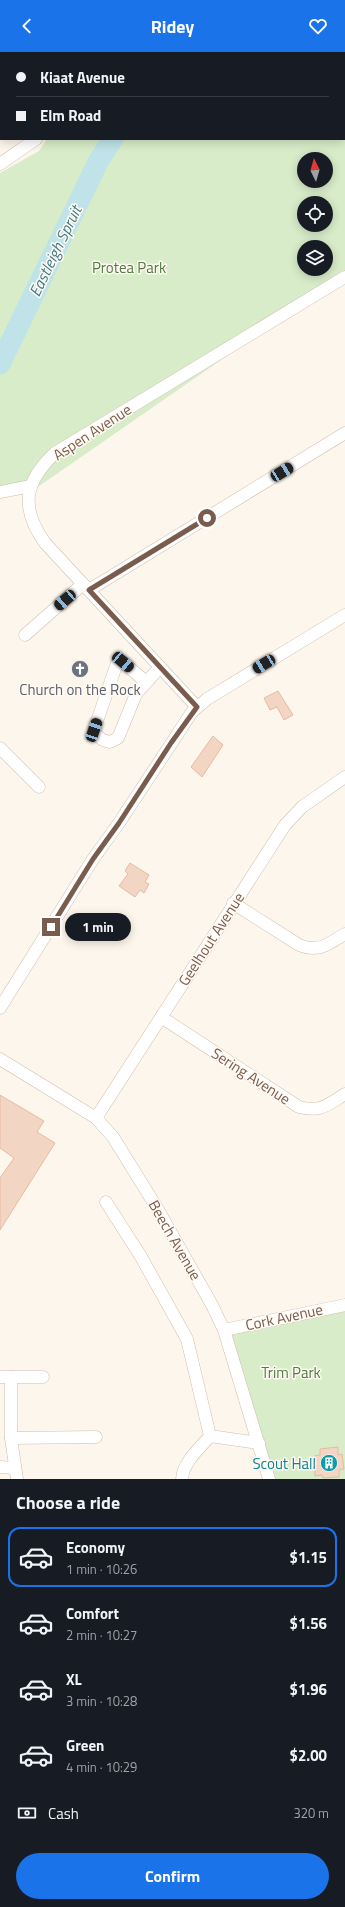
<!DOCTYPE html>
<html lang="en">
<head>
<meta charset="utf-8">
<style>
  :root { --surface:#171b24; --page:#20242c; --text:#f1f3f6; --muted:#9ea1a6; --line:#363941; --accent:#1a73e8 }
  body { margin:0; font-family:"Titillium Web",sans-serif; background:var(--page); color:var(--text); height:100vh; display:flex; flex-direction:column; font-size:15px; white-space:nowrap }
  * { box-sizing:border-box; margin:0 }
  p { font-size:13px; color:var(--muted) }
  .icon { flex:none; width:22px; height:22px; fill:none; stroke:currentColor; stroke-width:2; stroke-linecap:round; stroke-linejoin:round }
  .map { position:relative; height:1427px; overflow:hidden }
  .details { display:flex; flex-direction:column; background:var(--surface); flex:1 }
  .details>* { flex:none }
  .hud { position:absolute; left:0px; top:0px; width:345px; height:88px; box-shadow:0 2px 10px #0003; display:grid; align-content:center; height:88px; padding:0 16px; background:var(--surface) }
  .needle { width:26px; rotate:355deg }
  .buttons { position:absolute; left:297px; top:100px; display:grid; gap:8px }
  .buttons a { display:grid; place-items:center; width:36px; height:36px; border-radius:50%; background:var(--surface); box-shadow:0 2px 10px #0003; font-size:20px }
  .end { position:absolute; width:18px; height:18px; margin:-9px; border:5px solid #7a5c4d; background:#fff; box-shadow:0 0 0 2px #fff }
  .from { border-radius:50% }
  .bubble { position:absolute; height:28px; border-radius:14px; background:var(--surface); box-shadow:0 2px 10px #0003; font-size:13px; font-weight:700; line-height:28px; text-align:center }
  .car { position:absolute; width:12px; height:24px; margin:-12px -6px; border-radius:5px; box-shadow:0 0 3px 1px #0007; background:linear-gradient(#222 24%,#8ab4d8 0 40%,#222 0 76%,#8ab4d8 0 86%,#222 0) }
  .hud b { display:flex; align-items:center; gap:14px; height:38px; font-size:15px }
  .hud b+b { border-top:1px solid var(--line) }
  .hud i { width:10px; height:10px; background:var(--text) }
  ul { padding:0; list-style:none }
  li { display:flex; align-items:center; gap:12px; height:60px; margin:0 8px 6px; padding:0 8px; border:2px solid transparent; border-radius:12px }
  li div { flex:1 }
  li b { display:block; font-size:15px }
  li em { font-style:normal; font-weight:700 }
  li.active { border-color:var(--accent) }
  li>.icon { width:36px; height:36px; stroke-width:1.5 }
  h2 { padding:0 16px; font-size:18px; line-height:48px }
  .pay { display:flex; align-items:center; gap:10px; height:44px; padding:0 16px; font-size:15px }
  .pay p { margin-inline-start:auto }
  .primary-button { display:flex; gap:8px; margin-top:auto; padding:8px 16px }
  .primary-button a { flex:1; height:46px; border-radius:24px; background:var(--accent); color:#fff; font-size:16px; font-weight:700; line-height:46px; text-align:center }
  header { display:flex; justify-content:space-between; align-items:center; height:52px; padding:0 16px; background:var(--accent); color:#fff; font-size:18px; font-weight:700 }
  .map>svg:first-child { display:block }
</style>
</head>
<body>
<header><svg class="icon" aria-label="back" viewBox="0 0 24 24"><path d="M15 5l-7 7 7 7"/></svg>Ridey<svg class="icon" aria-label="heart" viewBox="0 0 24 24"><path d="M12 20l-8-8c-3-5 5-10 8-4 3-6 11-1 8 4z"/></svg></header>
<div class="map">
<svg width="345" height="1427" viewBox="0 0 345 1427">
  <rect width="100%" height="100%" fill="#fdf6ec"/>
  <g fill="#d8ecc9" fill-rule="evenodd">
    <path d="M108 0H345V222L32 439 0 446V121L39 99 47 87H344V1ZM304 107H326V129H304ZM304 151H326V173H304ZM304 195H326V217H304Z"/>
    <polygon points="345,1254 345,1427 275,1427 268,1410 223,1280"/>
  </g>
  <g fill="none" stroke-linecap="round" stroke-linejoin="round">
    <g stroke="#bfe3e8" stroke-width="21">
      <polyline points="198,1 199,0"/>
      <polyline points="0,312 99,108 113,87"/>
    </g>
  </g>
  <g fill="#f3d5c3" stroke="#e6bba3">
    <polygon points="278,639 293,663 284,668 277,655 270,658 264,646"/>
    <polygon points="213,684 223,693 202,725 191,715"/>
    <polygon points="130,811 149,823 145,830 149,832 144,841 140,838 135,845 119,834 128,822 125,819"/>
    <polygon points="0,1043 44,1069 37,1080 55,1091 0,1178 0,1126 14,1106 0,1096"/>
    <polygon points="338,1395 338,1403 342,1402 344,1417 339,1418 339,1425 323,1426 322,1423 315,1424 314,1404 320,1403 320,1397"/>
  </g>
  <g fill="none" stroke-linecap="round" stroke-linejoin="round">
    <defs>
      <g id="minor">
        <polyline points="99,1 100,0"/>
        <polyline points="0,112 36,87"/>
        <polyline points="0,440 31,434"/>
        <polyline points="89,538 345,381"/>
        <polyline points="25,583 83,532"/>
        <polyline points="146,630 123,610 117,611 94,678 95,682 103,688 110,690 118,686 136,642 160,615"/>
        <path d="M197 655 45 491C20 456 24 430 55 401L345 225"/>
        <polyline points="0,696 39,735"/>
        <path d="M233 851 299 893C319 901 328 892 345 882"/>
        <polyline points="0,956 93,807 119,771 192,660 207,647 345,563"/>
        <path d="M161 965 299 1055C321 1060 326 1054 345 1042"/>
        <polyline points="0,1007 96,1066 113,1085 157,1156 212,1253 224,1278 269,1427"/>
        <polyline points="96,1066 285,773 302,755 345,725"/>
        <polyline points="106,1150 140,1203 187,1287 210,1384 259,1391"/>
        <polyline points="224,1278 345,1253"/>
        <polyline points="0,1325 43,1325"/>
        <polyline points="11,1325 11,1386 17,1427"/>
        <polyline points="11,1386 96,1385"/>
        <polyline points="0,1415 15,1416"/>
        <path d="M182 1427C183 1410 200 1396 210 1384"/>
      </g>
    </defs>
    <use href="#minor" stroke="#d1beb0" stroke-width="13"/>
    <use href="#minor" stroke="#fff" stroke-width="12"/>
  </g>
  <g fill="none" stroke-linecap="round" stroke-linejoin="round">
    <polyline stroke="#7a5c4d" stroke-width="5" points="51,875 93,807 119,771 171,691 197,655 89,538 207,466"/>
  </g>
  <defs>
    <symbol id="church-disc" viewBox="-11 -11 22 22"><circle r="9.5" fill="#6b7280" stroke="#fffaf3"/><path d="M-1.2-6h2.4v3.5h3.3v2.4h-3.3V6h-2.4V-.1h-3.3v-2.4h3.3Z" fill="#fff"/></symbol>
    <symbol id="building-disc" viewBox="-11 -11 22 22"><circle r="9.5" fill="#0f9aa8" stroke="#fffaf3"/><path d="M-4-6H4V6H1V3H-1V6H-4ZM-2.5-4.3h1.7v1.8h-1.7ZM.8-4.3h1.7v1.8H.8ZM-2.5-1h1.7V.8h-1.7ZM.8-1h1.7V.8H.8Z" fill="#fff"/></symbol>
  </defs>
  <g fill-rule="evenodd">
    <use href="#church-disc" x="70" y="607" width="20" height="20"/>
    <use href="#building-disc" x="319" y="1401" width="20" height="20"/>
  </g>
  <g text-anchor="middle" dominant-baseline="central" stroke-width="3" stroke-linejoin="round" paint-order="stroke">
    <g font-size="15" fill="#537a41" stroke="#fffaf3">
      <text x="129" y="215">Protea Park</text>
      <text x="291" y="1320">Trim Park</text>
    </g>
    <g font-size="15" fill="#7a5c4d" stroke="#fffaf3">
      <text transform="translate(92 380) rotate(-33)">Aspen Avenue</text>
      <text transform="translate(211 887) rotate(-57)">Geelhout Avenue</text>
      <text transform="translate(251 1024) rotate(33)">Sering Avenue</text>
      <text transform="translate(175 1188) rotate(60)">Beech Avenue</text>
      <text transform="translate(284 1265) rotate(-12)">Cork Avenue</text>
    </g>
    <g font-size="15" fill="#5b616d" stroke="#fffaf3">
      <text x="80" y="637">Church on the Rock</text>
    </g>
    <g font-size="15" fill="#0d838f" stroke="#fffaf3" text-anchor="end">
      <text x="316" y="1411">Scout Hall</text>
    </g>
    <g font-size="16" font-style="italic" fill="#437c86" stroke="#fffaf3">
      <text transform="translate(55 199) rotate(-64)">Eastleigh Spruit</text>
    </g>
  </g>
</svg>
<div class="buttons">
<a><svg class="needle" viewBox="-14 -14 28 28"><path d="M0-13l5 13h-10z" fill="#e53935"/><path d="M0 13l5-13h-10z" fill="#9ea1a6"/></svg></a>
<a><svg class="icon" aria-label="locate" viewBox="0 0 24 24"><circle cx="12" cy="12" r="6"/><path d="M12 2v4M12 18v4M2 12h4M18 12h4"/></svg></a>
<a><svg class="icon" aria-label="layers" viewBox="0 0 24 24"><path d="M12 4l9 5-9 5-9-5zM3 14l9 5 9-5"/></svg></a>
</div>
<i class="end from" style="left:207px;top:466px"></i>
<i class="end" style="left:51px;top:875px"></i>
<div class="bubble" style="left:65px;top:861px;width:66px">1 min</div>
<i class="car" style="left:282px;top:420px;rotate:59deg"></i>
<i class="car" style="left:65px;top:548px;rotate:229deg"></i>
<i class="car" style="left:123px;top:610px;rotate:130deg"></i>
<i class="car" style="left:264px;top:612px;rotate:239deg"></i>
<i class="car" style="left:94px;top:678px;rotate:19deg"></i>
<div class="hud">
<b><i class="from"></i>Kiaat Avenue</b>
<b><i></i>Elm Road</b>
</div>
</div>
<section class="details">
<h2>Choose a ride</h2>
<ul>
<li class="active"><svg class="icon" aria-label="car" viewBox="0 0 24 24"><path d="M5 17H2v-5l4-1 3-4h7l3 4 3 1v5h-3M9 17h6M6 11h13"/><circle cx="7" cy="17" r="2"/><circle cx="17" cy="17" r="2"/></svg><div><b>Economy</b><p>1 min · 10:26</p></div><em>$1.15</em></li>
<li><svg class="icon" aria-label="car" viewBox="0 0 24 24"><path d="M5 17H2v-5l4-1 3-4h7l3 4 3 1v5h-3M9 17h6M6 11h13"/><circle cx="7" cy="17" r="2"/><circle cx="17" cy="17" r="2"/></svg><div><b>Comfort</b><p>2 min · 10:27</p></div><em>$1.56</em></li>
<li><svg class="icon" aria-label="car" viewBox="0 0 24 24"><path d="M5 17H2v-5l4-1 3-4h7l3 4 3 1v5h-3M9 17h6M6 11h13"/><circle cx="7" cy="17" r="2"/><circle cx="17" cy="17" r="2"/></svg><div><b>XL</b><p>3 min · 10:28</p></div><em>$1.96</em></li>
<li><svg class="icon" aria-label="car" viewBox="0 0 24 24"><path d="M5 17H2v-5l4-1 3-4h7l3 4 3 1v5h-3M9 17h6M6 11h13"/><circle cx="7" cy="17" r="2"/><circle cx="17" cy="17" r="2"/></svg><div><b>Green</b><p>4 min · 10:29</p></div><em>$2.00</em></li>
</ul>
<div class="pay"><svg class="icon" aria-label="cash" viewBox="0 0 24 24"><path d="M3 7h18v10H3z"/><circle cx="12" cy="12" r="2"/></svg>Cash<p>320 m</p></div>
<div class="primary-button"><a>Confirm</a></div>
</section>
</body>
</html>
